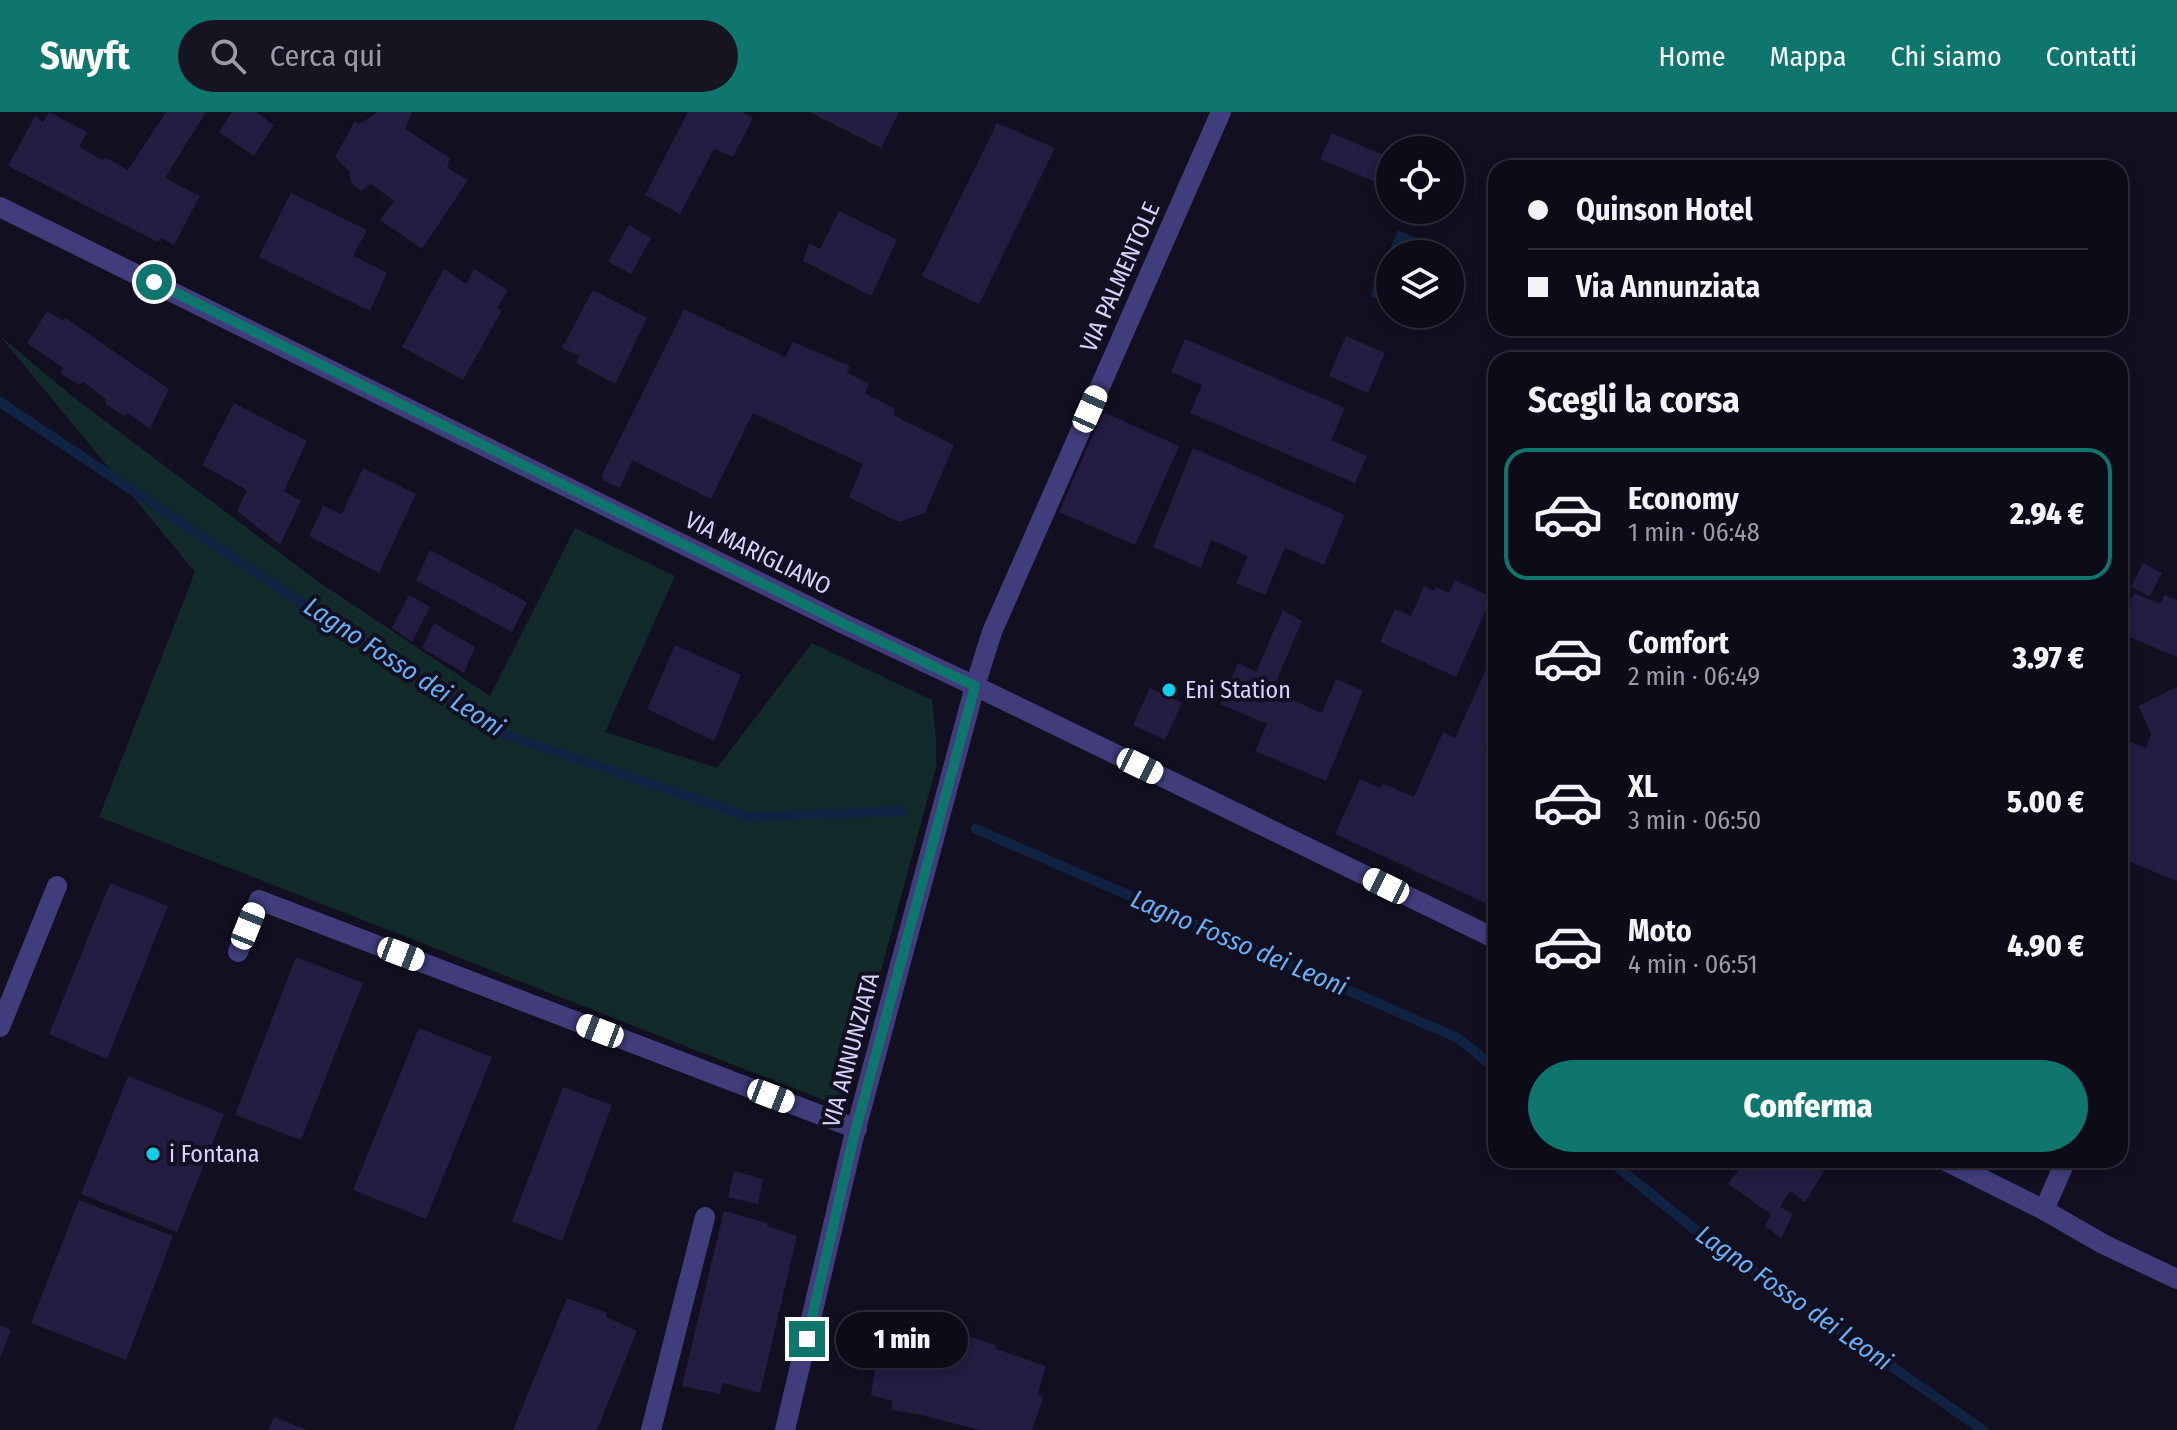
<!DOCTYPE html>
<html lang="it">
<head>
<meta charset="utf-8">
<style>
  :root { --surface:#0e0b19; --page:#171422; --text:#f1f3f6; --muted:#9b9ba2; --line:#2e2b38; --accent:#0f766e }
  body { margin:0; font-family:"Fira Sans Condensed",sans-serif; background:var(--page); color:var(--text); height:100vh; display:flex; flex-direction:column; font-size:30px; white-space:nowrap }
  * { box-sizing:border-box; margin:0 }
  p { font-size:26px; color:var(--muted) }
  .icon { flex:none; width:44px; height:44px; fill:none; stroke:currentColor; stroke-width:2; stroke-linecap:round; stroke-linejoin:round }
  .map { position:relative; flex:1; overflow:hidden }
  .drawer { position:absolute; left:1488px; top:240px; width:640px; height:816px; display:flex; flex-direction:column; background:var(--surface); border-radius:24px; box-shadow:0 4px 12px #0003,0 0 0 2px var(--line) }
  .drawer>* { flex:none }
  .guide { position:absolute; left:1488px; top:48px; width:640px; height:176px; border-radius:24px; box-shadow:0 4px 12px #0003,0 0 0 2px var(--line); display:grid; align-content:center; height:176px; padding:0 40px; background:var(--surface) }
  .buttons { position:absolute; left:1376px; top:24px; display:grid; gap:16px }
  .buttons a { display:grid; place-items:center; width:88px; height:88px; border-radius:50%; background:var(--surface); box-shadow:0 4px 12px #0003,0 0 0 2px var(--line); font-size:40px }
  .end { position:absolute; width:36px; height:36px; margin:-18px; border:10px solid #0f766e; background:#fff; box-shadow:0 0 0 4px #fff }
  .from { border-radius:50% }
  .bubble { position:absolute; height:56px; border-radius:28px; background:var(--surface); box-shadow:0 4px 12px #0003,0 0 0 2px var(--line); font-size:26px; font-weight:800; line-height:56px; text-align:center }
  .car { position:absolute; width:24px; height:48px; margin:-24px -12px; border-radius:10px; box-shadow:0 0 6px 2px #0007; background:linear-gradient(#fff 24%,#345 0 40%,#fff 0 76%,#345 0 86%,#fff 0) }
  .guide b { display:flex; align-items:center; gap:28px; height:76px; font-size:30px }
  .guide b+b { border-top:2px solid var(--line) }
  .guide i { width:20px; height:20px; background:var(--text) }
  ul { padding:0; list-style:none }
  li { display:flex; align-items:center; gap:24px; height:132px; margin:0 16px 12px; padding:0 24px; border:4px solid transparent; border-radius:24px }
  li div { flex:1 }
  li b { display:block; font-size:30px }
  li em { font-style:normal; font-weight:800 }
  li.active { border-color:var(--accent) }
  li>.icon { width:72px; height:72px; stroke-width:1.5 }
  h2 { padding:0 40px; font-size:36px; line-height:96px }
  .button { display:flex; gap:16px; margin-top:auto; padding:16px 40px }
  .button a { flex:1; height:92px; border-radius:48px; background:var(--accent); color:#fff; font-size:32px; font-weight:800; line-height:92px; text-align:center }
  header { display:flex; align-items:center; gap:48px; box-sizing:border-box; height:112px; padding:0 40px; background:var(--accent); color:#fff }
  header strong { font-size:38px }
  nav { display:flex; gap:44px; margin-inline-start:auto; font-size:28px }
  .search { width:560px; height:72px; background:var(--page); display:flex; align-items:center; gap:20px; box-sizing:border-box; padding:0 28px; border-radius:44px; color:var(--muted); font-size:30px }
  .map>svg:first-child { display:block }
</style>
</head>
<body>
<header>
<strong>Swyft</strong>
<div class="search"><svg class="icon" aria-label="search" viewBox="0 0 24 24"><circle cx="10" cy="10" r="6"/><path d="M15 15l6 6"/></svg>Cerca qui</div>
<nav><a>Home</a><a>Mappa</a><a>Chi siamo</a><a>Contatti</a></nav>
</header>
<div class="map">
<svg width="2177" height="1318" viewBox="0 0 2177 1318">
  <rect width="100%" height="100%" fill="#120f21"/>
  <polygon fill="#122a2a" points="0,224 72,284 320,471 490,584 575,416 675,464 605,620 717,656 812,531 932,588 936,626 936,655 844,996 99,705 195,460"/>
  <polygon fill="#102343" points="1398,118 1426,131 1422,142 1390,142 1390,192 1370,184"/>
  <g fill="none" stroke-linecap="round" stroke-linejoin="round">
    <g stroke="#102343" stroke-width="10">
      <polyline points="0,290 322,505 506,623 749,705 902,699"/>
      <polyline points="976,717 1458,926 1496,957"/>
      <polyline points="1609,1048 1698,1120 1983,1318"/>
    </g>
  </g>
  <g fill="#241c41">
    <polygon points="49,0 87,20 79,35 103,48 106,46 128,58 166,0 206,0 165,66 200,84 174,133 161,126 158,130 8,54 35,4 43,10"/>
    <polygon points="232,0 256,0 274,13 254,44 219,20"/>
    <polygon points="378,0 412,0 405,17 450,46 447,56 468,68 422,137 380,108 394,89 371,72 361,79 352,72 349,59 335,45 355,9 359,12"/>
    <polygon points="688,0 742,0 753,6 733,45 714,37 680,102 645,83"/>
    <polygon points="809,0 899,0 881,36"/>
    <polygon points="997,11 1055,36 979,192 922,164"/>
    <polygon points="1332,21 1390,46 1390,76 1320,47"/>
    <polygon points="291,81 367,118 353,144 387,161 370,199 259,145"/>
    <polygon points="839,99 897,128 871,184 803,149 809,131 820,137"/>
    <polygon points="629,113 651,126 631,162 608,150"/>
    <polygon points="444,157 466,172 474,157 508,178 497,196 502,198 463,268 402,235"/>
    <polygon points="593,178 647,206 615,272 576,251 579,244 562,236"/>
    <polygon points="684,197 785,245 793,230 850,254 847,261 869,272 865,281 895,297 893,303 954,333 925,401 899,410 849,385 863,352 753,301 711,387 632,348 620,376 604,369 602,363"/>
    <polygon points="47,199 63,209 65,206 169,277 150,317 128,301 124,304 106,292 106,287 83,270 79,273 60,261 63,256 27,231"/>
    <polygon points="1346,224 1385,241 1368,281 1329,264"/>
    <polygon points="1185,227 1345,296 1331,328 1367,344 1355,371 1190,301 1202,273 1171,260"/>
    <polygon points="234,291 307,329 284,379 301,389 280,433 237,399 247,378 202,353"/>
    <polygon points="1103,300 1179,334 1135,433 1059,400"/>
    <polygon points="1193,336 1345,403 1324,453 1285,436 1265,483 1236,471 1248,444 1211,428 1201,456 1153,435"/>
    <polygon points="363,356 416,382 379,461 309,424 323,394 342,402"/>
    <polygon points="430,438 527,490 512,520 416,468"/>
    <polygon points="2143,451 2162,461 2150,484 2131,475"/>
    <polygon points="1455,468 1492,485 1456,565 1380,530 1395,497 1411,504 1424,474 1434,479 1436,475 1449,481"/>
    <polygon points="2134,481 2160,492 2165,483 2177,488 2177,545 2120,521 2120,514"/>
    <polygon points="409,483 430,495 412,530 392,516"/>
    <polygon points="1283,498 1302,509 1272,579 1322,601 1336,567 1363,579 1326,669 1255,639 1267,612 1220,592 1238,551 1256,560"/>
    <polygon points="434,511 475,535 464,561 422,536"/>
    <polygon points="675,533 741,563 714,629 647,597"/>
    <polygon points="1496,535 1496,613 1485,639 1496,644 1496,691 1489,707 1496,710 1496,786 1492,794 1335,722 1360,667 1380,676 1384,672 1414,685 1443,620 1455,626"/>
    <polygon points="2177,575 2177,769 2120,746 2120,626 2146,636 2151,622 2139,594"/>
    <polygon points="1150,576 1182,591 1165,628 1133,613"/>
    <polygon points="110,771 168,794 107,947 49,922"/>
    <polygon points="296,845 363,871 301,1028 235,1003"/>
    <polygon points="419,916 492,945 426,1107 353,1078"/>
    <polygon points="128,964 224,1002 177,1120 81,1082"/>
    <polygon points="563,975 612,993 562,1129 512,1109"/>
    <polygon points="1752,1048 1831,1048 1805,1090 1790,1079 1780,1095 1793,1102 1781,1126 1765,1114 1771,1102 1728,1072 1740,1056 1745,1058"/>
    <polygon points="734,1059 763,1067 758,1092 728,1085"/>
    <polygon points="79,1088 173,1124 126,1248 31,1211"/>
    <polygon points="724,1099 767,1111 767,1114 797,1124 760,1281 723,1271 720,1282 682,1274"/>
    <polygon points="567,1186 607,1201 606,1205 637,1219 597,1318 513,1318"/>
    <polygon points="0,1213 11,1218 0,1246"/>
    <polygon points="912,1219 960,1229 963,1223 996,1233 996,1237 1046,1254 1038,1282 1043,1286 1032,1318 979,1318 918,1302 892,1298 892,1289 871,1283 881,1221 909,1228"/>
    <polygon points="274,1305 307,1318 268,1318"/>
  </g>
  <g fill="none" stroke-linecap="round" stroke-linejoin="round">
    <g stroke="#413d7d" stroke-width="20">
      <polyline points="0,95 846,513 975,574 1496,827"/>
      <polyline points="238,840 259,788 857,1017"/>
      <polyline points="0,915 57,774"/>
      <polyline points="1944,1048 2044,1098 2103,1132 2177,1167"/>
      <polyline points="2044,1098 2062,1057"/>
      <polyline points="651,1318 705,1105"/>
      <polyline points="785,1318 853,1028 975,574 992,520 1221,0"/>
    </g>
  </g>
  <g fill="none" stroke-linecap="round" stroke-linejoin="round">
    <polyline stroke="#0f766e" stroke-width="10" points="154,170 846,513 975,574 853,1028 807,1227"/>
  </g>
  <g fill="#0fd0eb" stroke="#120f21" stroke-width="3">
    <circle cx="1169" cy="578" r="8"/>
    <circle cx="153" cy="1042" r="8"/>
  </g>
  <g text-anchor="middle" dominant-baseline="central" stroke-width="8" stroke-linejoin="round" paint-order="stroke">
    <g font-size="24" fill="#d7d1fc" stroke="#120f21">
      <text transform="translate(1120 165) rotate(-66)">VIA PALMENTOLE</text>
      <text transform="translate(758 441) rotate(26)">VIA MARIGLIANO</text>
      <text transform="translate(851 938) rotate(-75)">VIA ANNUNZIATA</text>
    </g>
    <g font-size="24" fill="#d7d1fc" stroke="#120f21" text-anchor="start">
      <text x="1185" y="578">Eni Station</text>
      <text x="169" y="1042">i Fontana</text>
    </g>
    <g font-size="26" font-style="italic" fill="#66b0f5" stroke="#120f21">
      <text transform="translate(404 555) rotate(33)">Lagno Fosso dei Leoni</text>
      <text transform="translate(1239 831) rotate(23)">Lagno Fosso dei Leoni</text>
      <text transform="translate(1794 1186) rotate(35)">Lagno Fosso dei Leoni</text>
    </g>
  </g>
</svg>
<div class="buttons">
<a><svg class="icon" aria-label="locate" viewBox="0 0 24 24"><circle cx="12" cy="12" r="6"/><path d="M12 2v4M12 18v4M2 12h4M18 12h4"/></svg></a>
<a><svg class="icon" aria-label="layers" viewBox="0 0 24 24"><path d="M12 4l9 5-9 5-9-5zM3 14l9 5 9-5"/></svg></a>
</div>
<i class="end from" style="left:154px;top:170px"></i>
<i class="end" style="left:807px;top:1227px"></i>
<div class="bubble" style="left:836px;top:1200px;width:132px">1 min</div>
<i class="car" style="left:1090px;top:297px;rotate:24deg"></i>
<i class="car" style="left:1140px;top:654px;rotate:116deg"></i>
<i class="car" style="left:1386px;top:774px;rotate:296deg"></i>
<i class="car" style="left:248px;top:814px;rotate:22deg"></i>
<i class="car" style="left:401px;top:842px;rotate:111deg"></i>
<i class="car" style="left:600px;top:919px;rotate:291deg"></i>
<i class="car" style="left:771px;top:984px;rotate:111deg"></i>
<div class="guide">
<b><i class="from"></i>Quinson Hotel</b>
<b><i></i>Via Annunziata</b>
</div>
<section class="drawer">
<h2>Scegli la corsa</h2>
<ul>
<li class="active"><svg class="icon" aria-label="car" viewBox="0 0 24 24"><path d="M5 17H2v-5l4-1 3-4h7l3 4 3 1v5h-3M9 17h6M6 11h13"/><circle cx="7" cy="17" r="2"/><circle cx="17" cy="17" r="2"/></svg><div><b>Economy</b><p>1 min · 06:48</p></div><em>2.94 €</em></li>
<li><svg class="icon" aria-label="car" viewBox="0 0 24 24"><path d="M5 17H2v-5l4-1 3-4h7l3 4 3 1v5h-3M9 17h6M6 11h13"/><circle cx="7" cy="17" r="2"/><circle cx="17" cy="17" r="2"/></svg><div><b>Comfort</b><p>2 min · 06:49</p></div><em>3.97 €</em></li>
<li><svg class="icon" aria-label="car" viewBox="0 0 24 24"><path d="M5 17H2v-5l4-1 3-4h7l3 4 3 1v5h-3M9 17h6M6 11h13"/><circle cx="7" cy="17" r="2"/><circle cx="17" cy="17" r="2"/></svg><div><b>XL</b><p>3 min · 06:50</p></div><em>5.00 €</em></li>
<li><svg class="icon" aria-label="car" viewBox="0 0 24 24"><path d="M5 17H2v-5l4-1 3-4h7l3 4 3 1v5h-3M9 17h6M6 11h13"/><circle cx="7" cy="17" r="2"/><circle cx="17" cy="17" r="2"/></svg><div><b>Moto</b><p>4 min · 06:51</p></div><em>4.90 €</em></li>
</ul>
<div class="button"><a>Conferma</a></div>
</section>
</div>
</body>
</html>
